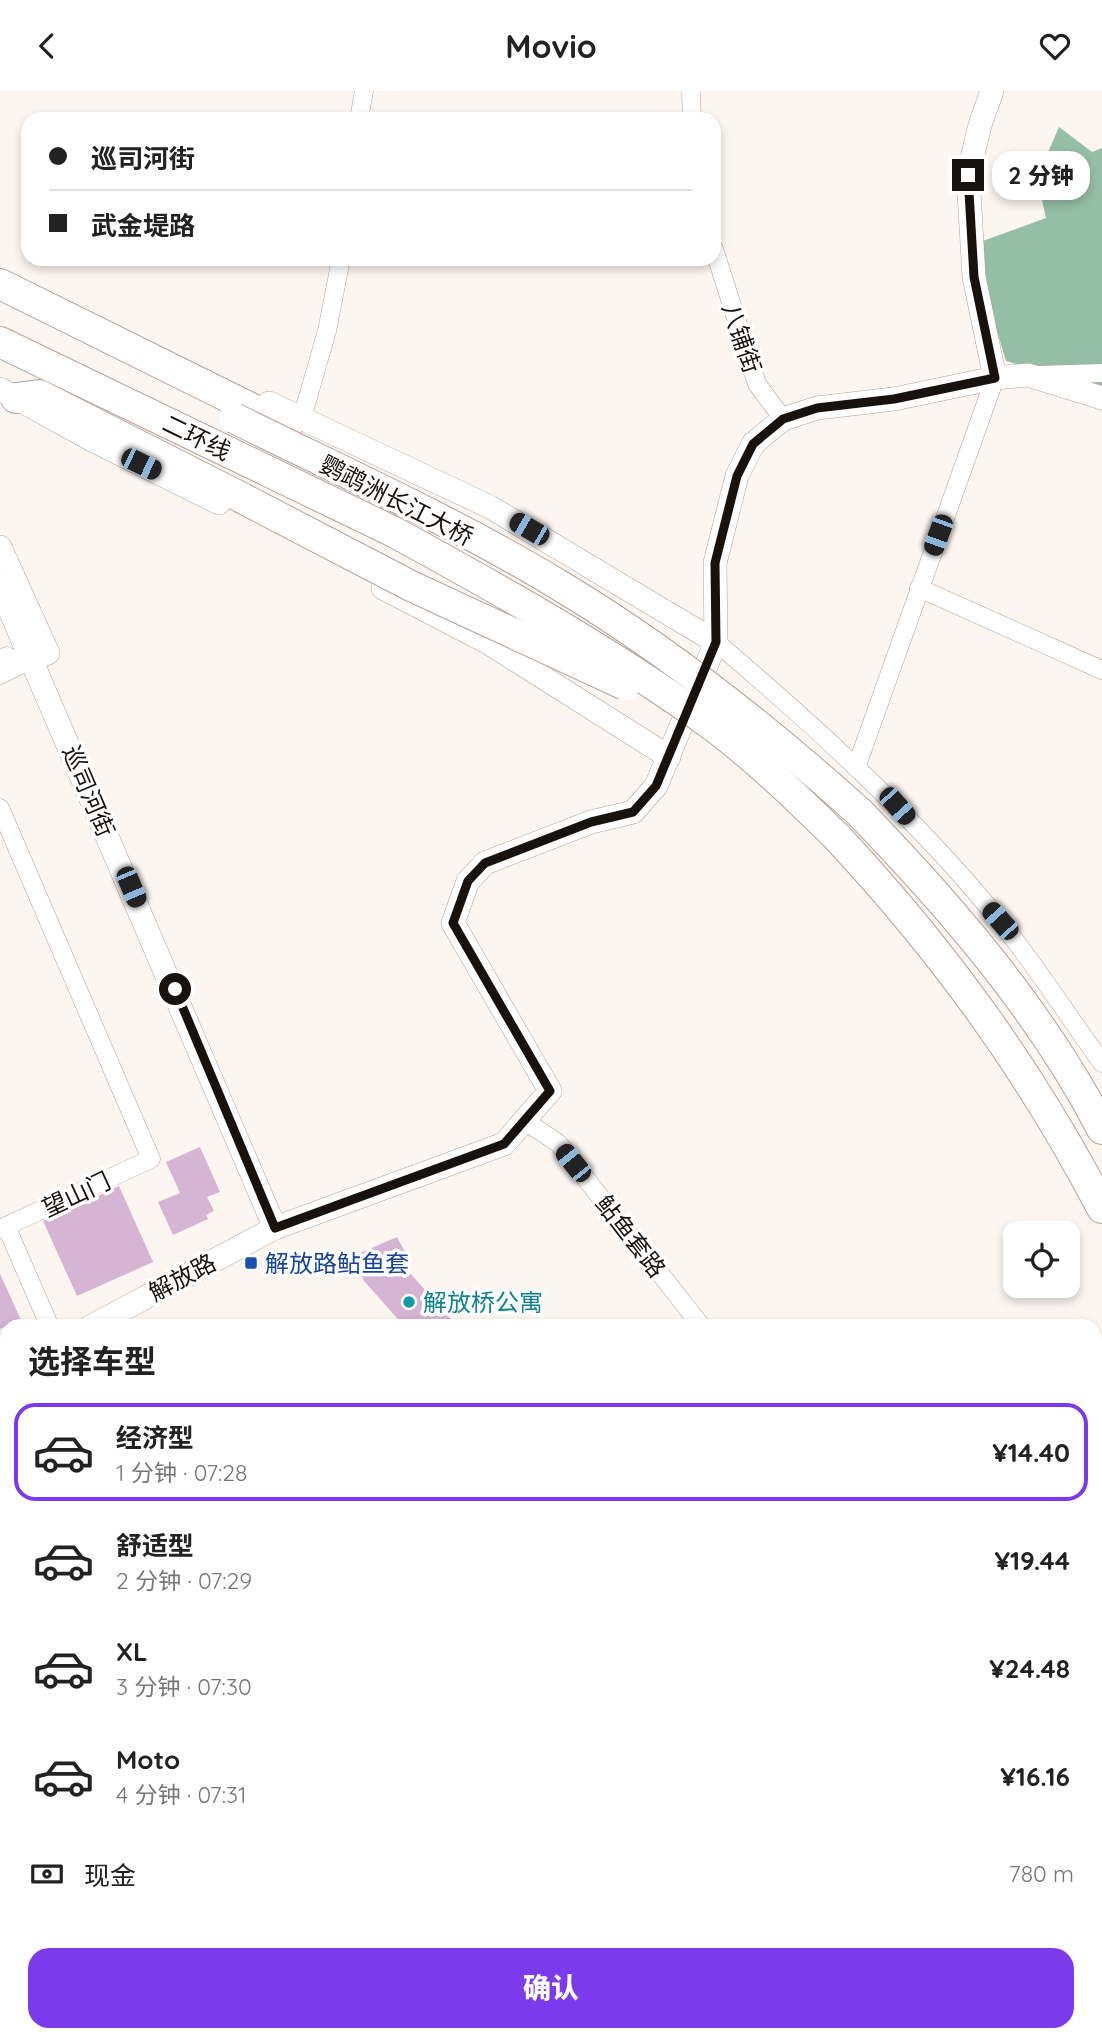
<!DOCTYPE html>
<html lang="zh">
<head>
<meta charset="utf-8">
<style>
  :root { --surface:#fff; --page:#f6f6f6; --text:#222; --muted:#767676; --line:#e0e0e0; --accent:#7c3aed }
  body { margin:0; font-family:Quicksand,"Noto Sans SC",sans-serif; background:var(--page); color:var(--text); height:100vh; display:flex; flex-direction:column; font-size:26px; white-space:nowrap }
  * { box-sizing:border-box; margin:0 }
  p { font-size:23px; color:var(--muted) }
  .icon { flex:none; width:38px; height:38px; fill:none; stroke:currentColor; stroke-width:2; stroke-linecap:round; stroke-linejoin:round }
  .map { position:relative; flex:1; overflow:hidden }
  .panel { position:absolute; left:0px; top:1228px; width:1102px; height:723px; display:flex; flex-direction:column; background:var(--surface); border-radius:21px 21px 0 0; box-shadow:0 4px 10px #0003 }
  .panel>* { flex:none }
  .top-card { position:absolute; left:21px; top:21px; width:700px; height:154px; border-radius:21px; box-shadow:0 4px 10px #0003; display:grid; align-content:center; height:154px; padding:0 28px; background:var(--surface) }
  .fabs { position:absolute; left:1003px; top:1130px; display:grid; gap:14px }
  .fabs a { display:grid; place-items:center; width:77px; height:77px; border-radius:14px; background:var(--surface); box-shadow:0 4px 10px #0003; font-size:35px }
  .end { position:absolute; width:32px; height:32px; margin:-16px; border:9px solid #18120e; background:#fff; box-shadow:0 0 0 4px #fff }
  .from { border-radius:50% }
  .bubble { position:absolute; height:49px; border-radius:21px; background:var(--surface); box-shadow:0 4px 10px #0003; font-size:23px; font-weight:800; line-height:49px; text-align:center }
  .car { position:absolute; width:21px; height:42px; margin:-21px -10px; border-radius:9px; box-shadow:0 0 5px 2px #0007; background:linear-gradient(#222 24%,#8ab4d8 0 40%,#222 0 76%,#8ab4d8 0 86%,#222 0) }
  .top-card b { display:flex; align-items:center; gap:24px; height:66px; font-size:26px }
  .top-card b+b { border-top:2px solid var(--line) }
  .top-card i { width:18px; height:18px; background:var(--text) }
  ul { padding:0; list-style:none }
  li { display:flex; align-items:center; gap:21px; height:98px; margin:0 14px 10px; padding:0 14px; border:4px solid transparent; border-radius:21px }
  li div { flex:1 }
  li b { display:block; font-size:26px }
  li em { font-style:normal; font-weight:800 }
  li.current { border-color:var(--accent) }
  li>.icon { width:63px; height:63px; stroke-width:1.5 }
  h2 { padding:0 28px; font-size:32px; line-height:84px }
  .pay { display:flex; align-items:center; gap:18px; height:77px; padding:0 28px; font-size:26px }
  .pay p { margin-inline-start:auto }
  .primary-button { display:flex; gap:14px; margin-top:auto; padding:14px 28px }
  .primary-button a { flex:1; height:80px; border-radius:21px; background:var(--accent); color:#fff; font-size:28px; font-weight:800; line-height:80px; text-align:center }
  header { display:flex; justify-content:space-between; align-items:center; height:91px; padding:0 28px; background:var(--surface); font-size:32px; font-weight:800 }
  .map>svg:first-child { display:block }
</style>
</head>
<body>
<header><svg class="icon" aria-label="back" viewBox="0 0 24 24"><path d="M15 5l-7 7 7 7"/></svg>Movio<svg class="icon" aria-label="heart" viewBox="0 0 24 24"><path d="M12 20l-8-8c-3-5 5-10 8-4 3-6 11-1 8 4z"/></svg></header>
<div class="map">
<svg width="1102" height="1951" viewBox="0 0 1102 1951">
  <rect width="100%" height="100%" fill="#fcf5f0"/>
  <polygon fill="#95bea6" points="1059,36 1092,61 1102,57 1102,297 1006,270 980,184 980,151 1046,127 1037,87"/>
  <polygon fill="#6e9fae" points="732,1944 817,1944 819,1951 734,1951"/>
  <g fill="#d6b4d3">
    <polygon points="200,1056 220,1101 207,1106 214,1120 206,1124 208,1128 173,1144 158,1111 180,1102 166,1071"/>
    <polygon points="119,1095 153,1171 77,1205 43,1130"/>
    <polygon points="397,1146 406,1163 401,1172 458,1236 405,1236 364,1190 353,1165"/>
    <polygon points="0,1183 21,1229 0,1238"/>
  </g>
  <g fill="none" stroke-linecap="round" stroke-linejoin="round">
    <defs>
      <g id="minor">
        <polyline points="691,0 692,28"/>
        <polyline points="359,28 364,0"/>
        <polyline points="714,158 757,293 783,328"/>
        <polyline points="1039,284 1102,282"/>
        <polyline points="302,327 327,240 341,168"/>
        <polyline points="919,497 1102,579"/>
        <path d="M716 551C817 637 916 727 1000 830 1036 875 1068 925 1102 972"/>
        <polyline points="0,568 7,565 21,574"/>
        <polyline points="0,584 32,568"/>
        <polyline points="856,677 995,287"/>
        <polyline points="0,717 151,1068 0,1138"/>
        <polyline points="525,1030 558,1052 702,1236"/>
        <polyline points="6,1135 50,1236"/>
        <polyline points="1096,1726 1102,1733"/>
        <polyline points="1096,1852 1102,1847"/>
        <path d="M920 1944C931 1951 954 1951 965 1944"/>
      </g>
      <g id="tertiary">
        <polyline points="992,0 980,34 968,84 974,186 995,287"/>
        <polyline points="0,298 92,349 219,412"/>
        <polyline points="269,312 490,416 716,551"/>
        <polyline points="0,456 48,562 32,568"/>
        <polyline points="0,496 275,1137"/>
        <polyline points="383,497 487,551 669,666"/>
        <polyline points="90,1236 275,1137 504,1053 550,1000 453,832 468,790 485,772 591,731 633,721 656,695 716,551 715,472 737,385 753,353 783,328 817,317 894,308 995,287 1028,284 1102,307"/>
        <polyline points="0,1285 7,1281"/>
      </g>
      <g id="trunk">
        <polyline points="0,193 287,335"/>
        <polyline points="0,251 394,441"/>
        <polyline points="16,307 39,304 242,407"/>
        <path d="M859 721C951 816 1040 919 1102 1038"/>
        <path d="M837 746C944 861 1029 978 1102 1117"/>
      </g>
    </defs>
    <use href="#minor" stroke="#b4a297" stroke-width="19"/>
    <use href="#tertiary" stroke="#b4a297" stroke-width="24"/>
    <use href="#trunk" stroke="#b4a297" stroke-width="32"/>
    <g stroke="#b7b0ab" stroke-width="2.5" stroke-dasharray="2 5" stroke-linecap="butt">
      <polyline points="1096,1910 1102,1904"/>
      <polyline points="880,1944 883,1951"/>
      <polyline points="1035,1951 1045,1944"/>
    </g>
    <use href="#minor" stroke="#fff" stroke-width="18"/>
    <use href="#tertiary" stroke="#fff" stroke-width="23"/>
    <use href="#trunk" stroke="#fff" stroke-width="30"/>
    <defs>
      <g id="trunk-bridge">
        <path d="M234 327C343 381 455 431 559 494 667 559 766 637 859 721"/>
        <polyline points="242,407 411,495 625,594"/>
        <path d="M394 441C502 500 609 560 709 632 755 666 796 706 837 746"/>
      </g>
    </defs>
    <use href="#trunk-bridge" stroke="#b4a297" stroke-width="32" stroke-linecap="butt"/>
    <use href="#trunk-bridge" stroke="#fff" stroke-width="30"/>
  </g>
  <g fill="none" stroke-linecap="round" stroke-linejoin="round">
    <polyline stroke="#18120e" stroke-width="9" points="175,898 275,1137 504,1053 550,1000 453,832 468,790 485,772 591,731 633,721 656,695 716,551 715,472 737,385 753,353 783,328 817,317 894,308 995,287 974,186 968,84"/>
  </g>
  <rect fill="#1a4fb4" stroke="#fff" stroke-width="2.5" x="244" y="1165" width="14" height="14" rx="3.5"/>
  <circle fill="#0f9aa8" stroke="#fff" stroke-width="2.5" cx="409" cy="1211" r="7"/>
  <g text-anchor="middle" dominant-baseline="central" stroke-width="7" stroke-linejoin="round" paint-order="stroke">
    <g font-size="24" fill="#18120e" stroke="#fff">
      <text transform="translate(742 247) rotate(71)">八铺街</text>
      <text transform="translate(197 346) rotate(26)">二环线</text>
      <text transform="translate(397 409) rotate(27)">鹦鹉洲长江大桥</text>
      <text transform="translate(89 700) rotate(67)">巡司河街</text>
      <text transform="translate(76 1103) rotate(-25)">望山门</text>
      <text transform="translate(631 1145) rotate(52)">鲇鱼套路</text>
      <text transform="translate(182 1186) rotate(-28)">解放路</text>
    </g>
    <g font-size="24" fill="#164399" stroke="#fff" text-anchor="start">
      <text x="265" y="1172">解放路鲇鱼套</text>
    </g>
    <g font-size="24" fill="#0d838f" stroke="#fff" text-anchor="start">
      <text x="423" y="1211">解放桥公寓</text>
    </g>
  </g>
</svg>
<div class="fabs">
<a><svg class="icon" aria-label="locate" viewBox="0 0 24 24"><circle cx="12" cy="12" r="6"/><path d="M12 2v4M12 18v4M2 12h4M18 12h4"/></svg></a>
</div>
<i class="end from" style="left:175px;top:898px"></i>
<i class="end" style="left:968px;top:84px"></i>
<div class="bubble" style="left:992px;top:60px;width:98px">2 分钟</div>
<i class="car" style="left:141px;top:373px;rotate:116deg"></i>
<i class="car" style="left:529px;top:438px;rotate:300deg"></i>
<i class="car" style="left:938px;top:444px;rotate:200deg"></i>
<i class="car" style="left:897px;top:715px;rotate:138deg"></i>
<i class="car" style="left:131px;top:796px;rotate:157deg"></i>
<i class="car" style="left:1000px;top:830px;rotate:318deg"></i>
<i class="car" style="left:573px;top:1072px;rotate:321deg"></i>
<div class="top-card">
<b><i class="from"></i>巡司河街</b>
<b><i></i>武金堤路</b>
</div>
<section class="panel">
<h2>选择车型</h2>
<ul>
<li class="current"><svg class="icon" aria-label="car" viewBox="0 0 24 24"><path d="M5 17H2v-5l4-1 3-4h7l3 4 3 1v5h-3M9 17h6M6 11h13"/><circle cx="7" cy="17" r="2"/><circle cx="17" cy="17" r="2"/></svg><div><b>经济型</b><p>1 分钟 · 07:28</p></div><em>¥14.40</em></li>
<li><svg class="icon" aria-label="car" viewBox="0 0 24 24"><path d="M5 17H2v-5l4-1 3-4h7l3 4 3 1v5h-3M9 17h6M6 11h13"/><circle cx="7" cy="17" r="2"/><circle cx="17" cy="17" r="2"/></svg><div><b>舒适型</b><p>2 分钟 · 07:29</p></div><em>¥19.44</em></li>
<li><svg class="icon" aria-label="car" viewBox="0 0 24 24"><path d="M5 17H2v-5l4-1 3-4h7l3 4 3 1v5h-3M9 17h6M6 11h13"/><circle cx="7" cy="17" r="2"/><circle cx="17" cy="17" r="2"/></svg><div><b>XL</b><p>3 分钟 · 07:30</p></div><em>¥24.48</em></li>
<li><svg class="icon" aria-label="car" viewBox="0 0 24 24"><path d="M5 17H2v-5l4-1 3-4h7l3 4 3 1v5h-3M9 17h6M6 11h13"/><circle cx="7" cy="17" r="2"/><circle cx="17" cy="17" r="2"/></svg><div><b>Moto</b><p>4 分钟 · 07:31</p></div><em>¥16.16</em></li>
</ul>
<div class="pay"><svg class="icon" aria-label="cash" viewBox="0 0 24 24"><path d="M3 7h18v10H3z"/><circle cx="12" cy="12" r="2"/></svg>现金<p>780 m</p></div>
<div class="primary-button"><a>确认</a></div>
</section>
</div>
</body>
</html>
